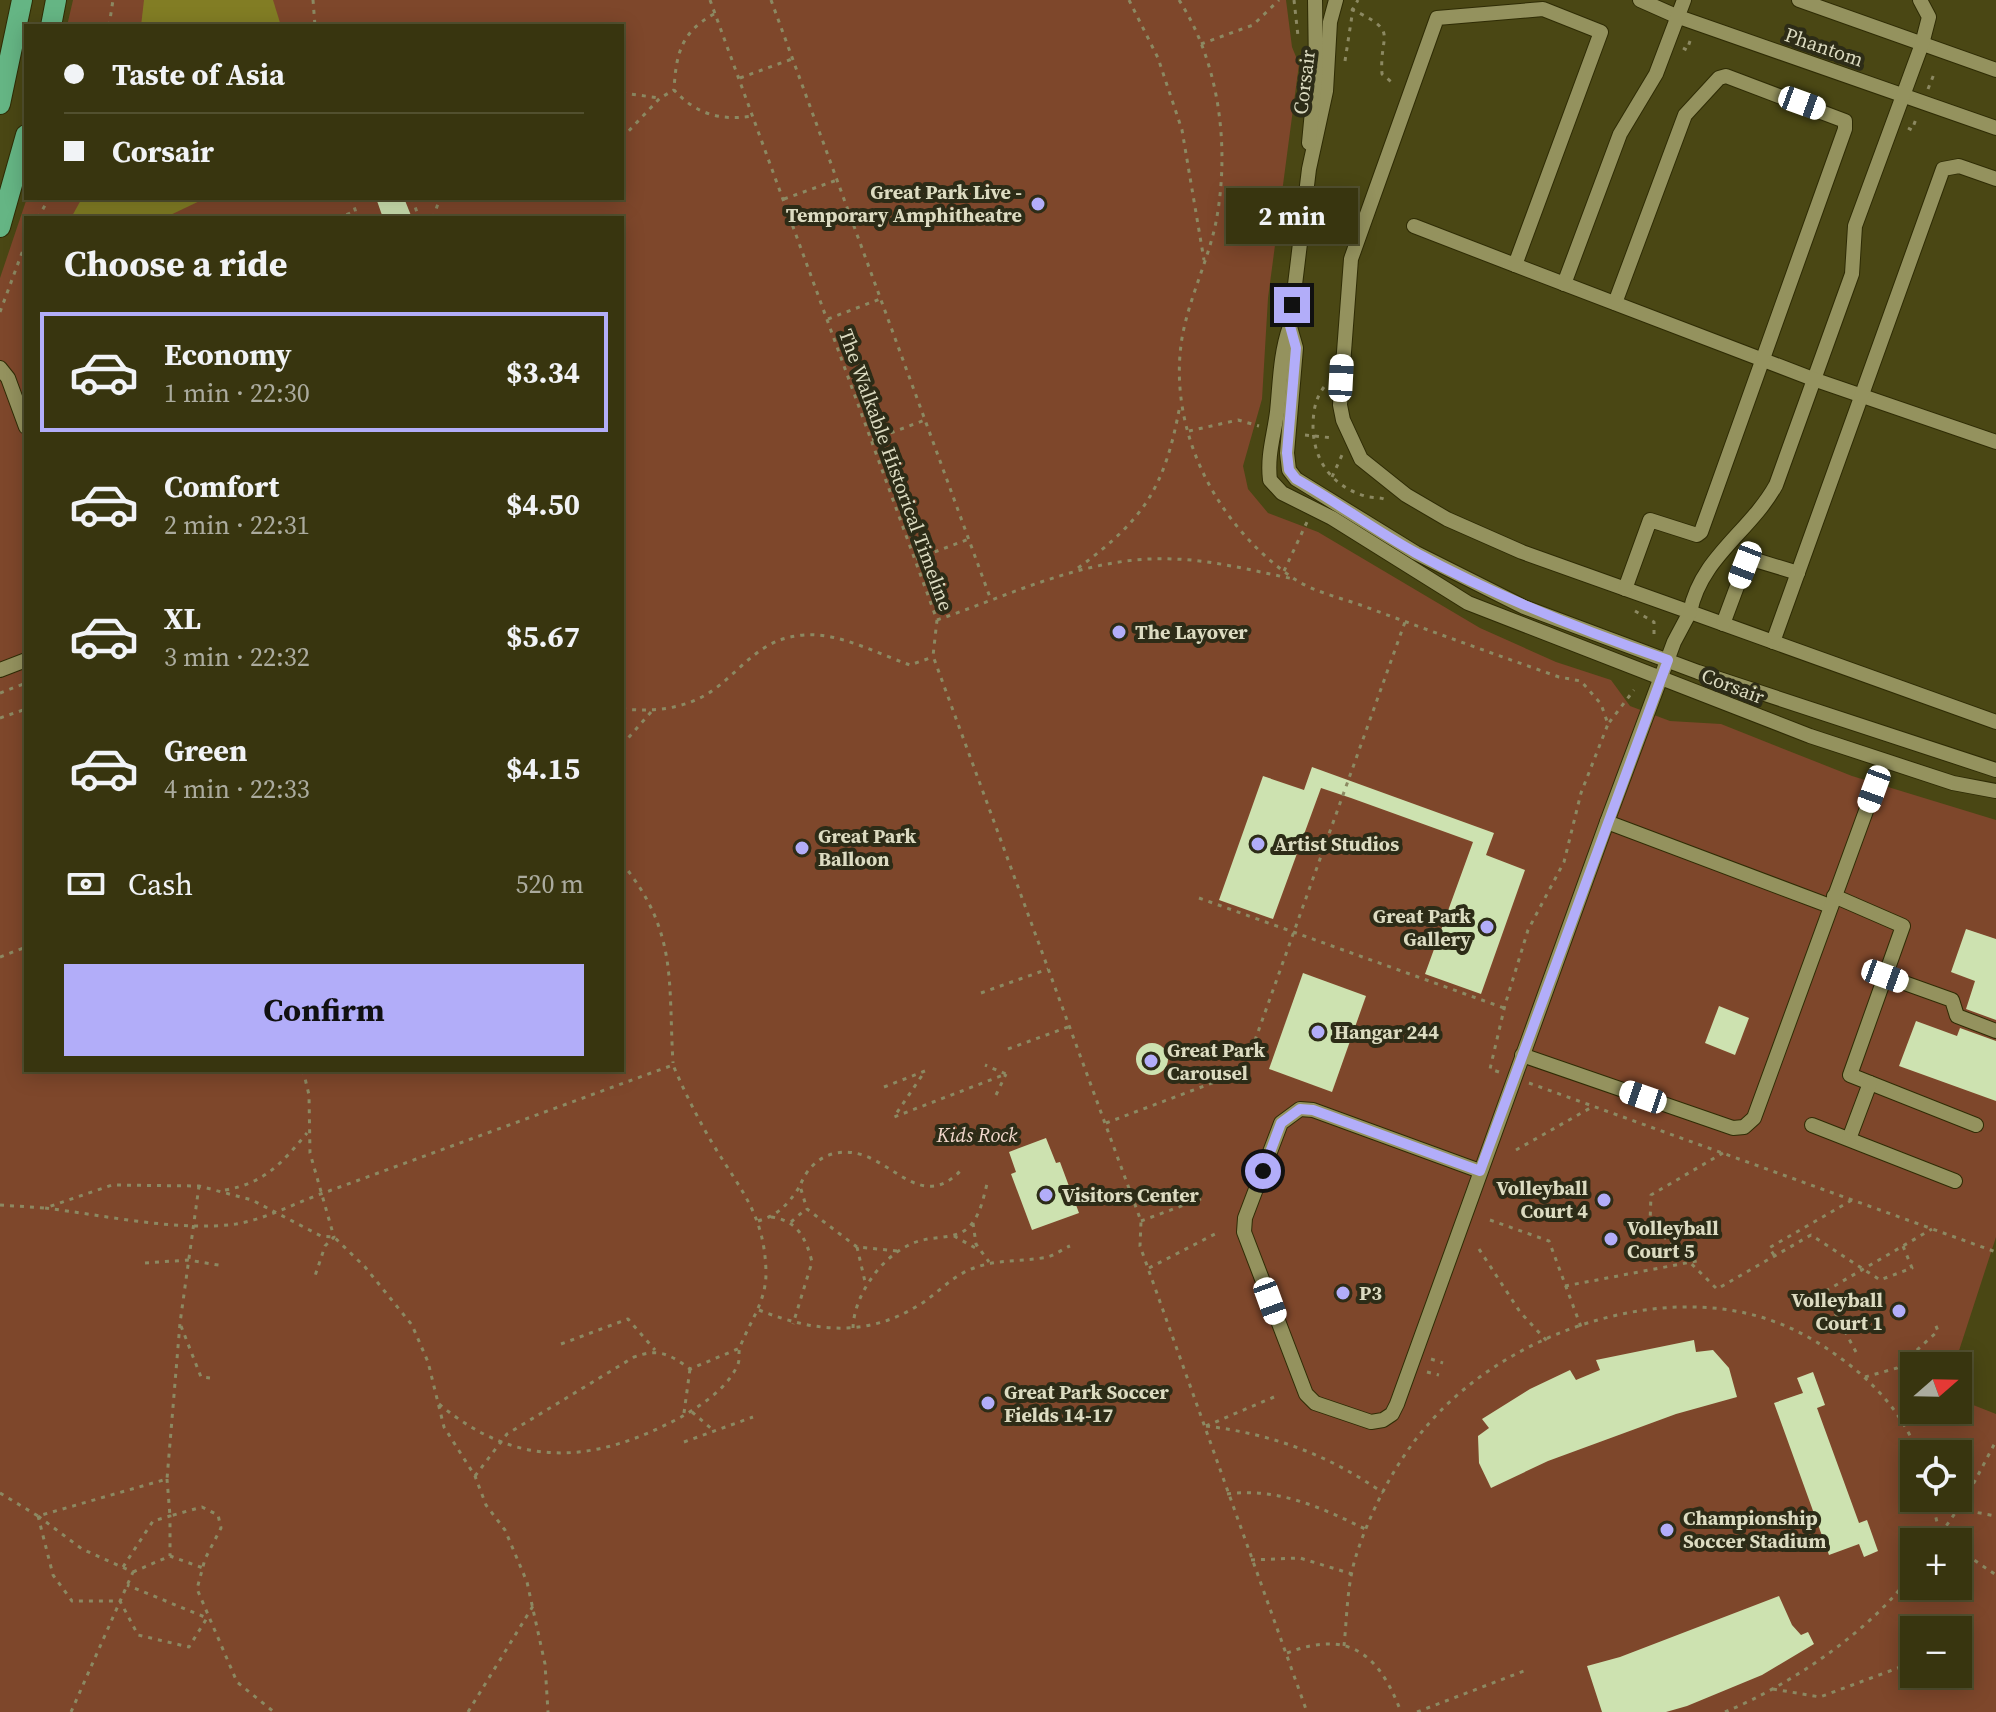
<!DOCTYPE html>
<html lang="en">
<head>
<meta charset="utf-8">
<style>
  :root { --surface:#38350f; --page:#43401d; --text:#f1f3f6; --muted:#abab9e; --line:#52502f; --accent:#b2adf9 }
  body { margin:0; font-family:"Source Serif 4",serif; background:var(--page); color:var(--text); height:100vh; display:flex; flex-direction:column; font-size:30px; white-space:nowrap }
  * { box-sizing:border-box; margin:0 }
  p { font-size:26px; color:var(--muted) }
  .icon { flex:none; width:44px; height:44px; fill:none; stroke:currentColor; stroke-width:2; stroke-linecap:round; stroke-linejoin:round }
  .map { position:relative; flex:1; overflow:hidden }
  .details { position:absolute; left:24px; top:216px; width:600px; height:856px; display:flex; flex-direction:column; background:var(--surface); border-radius:0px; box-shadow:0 4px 20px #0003,0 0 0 2px var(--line) }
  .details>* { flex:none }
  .hud { position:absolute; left:24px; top:24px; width:600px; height:176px; border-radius:0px; box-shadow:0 4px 20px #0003,0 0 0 2px var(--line); display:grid; align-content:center; height:176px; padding:0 40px; background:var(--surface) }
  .needle { width:52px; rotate:70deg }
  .tools { position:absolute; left:1900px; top:1352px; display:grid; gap:16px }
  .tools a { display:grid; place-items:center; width:72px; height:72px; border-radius:0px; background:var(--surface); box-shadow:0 4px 20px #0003,0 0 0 2px var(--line); font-size:40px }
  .end { position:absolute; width:36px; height:36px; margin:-18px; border:10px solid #b2adf9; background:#111; box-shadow:0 0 0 4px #111 }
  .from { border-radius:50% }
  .bubble { position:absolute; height:56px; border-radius:0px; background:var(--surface); box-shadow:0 4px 20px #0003,0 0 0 2px var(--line); font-size:26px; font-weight:700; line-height:56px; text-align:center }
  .car { position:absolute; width:24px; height:48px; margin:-24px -12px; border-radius:10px; box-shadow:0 0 6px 2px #0007; background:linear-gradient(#fff 24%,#345 0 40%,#fff 0 76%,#345 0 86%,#fff 0) }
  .hud b { display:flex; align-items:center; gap:28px; height:76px; font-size:30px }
  .hud b+b { border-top:2px solid var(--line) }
  .hud i { width:20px; height:20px; background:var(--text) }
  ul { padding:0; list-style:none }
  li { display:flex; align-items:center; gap:24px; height:120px; margin:0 16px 12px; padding:0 24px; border:4px solid transparent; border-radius:0px }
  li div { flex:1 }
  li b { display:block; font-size:30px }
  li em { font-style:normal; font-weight:700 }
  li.current { border-color:var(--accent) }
  li>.icon { width:72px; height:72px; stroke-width:1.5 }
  h2 { padding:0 40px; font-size:36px; line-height:96px }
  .pay { display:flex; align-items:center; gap:20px; height:88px; padding:0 40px; font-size:30px }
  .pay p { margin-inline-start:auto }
  .button { display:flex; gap:16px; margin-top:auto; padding:16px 40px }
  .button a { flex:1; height:92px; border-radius:0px; background:var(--accent); color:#111; font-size:32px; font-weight:700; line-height:92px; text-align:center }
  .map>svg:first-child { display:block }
</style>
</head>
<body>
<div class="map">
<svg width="1996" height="1712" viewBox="0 0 1996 1712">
  <rect width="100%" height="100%" fill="#4a4714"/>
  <path fill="#7e472b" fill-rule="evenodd" d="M73 0H1286L1292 47 1299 64 1268 298 1262 399 1243 466 1248 489 1268 513 1318 532 1480 628 1556 662 1611 680 1630 706 1670 721 1721 724 1852 776 1996 820V1237L1954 1366H1914V1410H1958V1399L1996 1414V1712H0V278L27 198H622V26H67ZM26 218H622V1070H26ZM1914 1454H1958V1498H1914ZM1914 1542H1958V1586H1914ZM1914 1630H1958V1674H1914Z"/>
  <g fill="#827d24">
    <polygon points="144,0 273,0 281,26 141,26"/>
    <polygon points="82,198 206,198 164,218 71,218"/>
  </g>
  <g fill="#cde2b0">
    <polygon points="376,198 404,198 412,218 383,218"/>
    <polygon points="1312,767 1494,833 1486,855 1525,870 1481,994 1425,974 1473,842 1351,798 1321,788 1273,919 1219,900 1263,776 1304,790"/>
    <polygon points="1966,929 1996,939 1996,1020 1966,1009 1975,981 1951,972"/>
    <polygon points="1303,973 1366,996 1332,1092 1269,1069"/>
    <polygon points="1719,1006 1749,1018 1735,1055 1705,1043"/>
    <polygon points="1916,1021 1957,1036 1960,1028 1996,1041 1996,1101 1899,1066"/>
    <circle cx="1152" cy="1059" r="16"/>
    <polygon points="1046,1138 1056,1163 1060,1162 1079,1213 1032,1230 1011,1174 1016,1172 1009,1152"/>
    <polygon points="1694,1340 1696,1352 1713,1350 1729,1368 1737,1397 1676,1414 1548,1461 1491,1488 1479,1463 1478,1436 1489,1428 1482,1419 1530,1389 1570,1370 1576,1380 1600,1370 1596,1360"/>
    <polygon points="1813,1372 1825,1405 1817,1408 1859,1523 1867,1520 1878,1551 1864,1557 1859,1544 1829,1555 1774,1403 1803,1393 1797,1378"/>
    <polygon points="1779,1596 1792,1625 1801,1635 1808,1632 1814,1644 1762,1675 1687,1706 1666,1712 1602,1712 1587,1666 1620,1657"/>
  </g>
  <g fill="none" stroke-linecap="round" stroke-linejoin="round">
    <defs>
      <g id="minor">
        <path d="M1336 0 1330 22 1326 91 1309 169 1290 326C1280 354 1280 383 1277 412 1274 436 1267 455 1270 480L1282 493 1332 518 1468 603 1810 736 1953 783 1996 791"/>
        <polyline points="1640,0 1676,16 1996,128"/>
        <polyline points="1799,0 1996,70"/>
        <path d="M1920 0 1929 17 1922 44 1855 226 1852 274 1776 485C1750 532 1701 557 1690 612L1996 722"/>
        <polyline points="1309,143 1316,69 1315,0"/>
        <polyline points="1414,226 1515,265 1601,32 1543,9 1437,18 1351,259 1340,405 1343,420 1361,459 1406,495 1447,519 1522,552 1690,612 1674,642 1607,822 1397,1404 1392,1414 1383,1420 1371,1422 1315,1403 1306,1394 1244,1232 1245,1218 1281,1123 1300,1109 1313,1110 1480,1171"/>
        <polyline points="1515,265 1813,379 1996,442"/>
        <polyline points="1564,284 1620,134 1656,74 1684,0"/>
        <polyline points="1615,303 1685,115 1719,78 1726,76 1845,121 1845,129 1701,532 1697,535 1650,520 1625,589"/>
        <polyline points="1290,327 1296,348 1287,453 1289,470 1296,479 1416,553 1524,607 1698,672 1996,770"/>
        <polyline points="0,368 8,378 26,427"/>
        <polyline points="1723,624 1745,565 1752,559 1798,573"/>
        <polyline points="1773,642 1943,169 1959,166 1996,179"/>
        <polyline points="0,670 26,660"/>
        <polyline points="1607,822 1830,906"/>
        <polyline points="1834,896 1903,926 1850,1075 1976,1125"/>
        <polyline points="1885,976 1952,1000 1957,1016 1996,1031"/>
        <polyline points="1522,1055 1733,1128 1744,1127 1754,1118 1874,789"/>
        <polyline points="1812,1125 1955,1181"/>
        <polyline points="1849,1139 1870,1083"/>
      </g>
      <g id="major">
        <polyline points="51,26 56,0"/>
        <polyline points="0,104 22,0"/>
        <polyline points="0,227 26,135"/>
      </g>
    </defs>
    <use href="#minor" stroke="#2f2c05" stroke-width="16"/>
    <use href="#major" stroke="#2f2c05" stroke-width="22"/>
    <g stroke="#8c8962" stroke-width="3" stroke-dasharray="4 6" stroke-linecap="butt">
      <polyline points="313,0 315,26"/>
      <polyline points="710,0 937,620 933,656 1141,1221 1140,1246 1307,1712"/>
      <polyline points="771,0 991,600"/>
      <polyline points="1129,0 1158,58 1182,130 1204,260"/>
      <path d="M1179 0C1220 63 1230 149 1216 222 1208 261 1189 298 1182 338 1167 431 1217 526 1293 578 1313 592 1342 598 1366 607 1430 631 1494 654 1559 677L1581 681 1601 704 1608 724 1634 690"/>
      <polyline points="1294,0 1298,36"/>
      <path d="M1351 9C1401 33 1379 32 1382 74L1395 85"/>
      <path d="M714 14C681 32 676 54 674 90 696 114 720 121 752 116"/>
      <polyline points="109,26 113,0"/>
      <polyline points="1201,44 1253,25 1279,0"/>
      <polyline points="1683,48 1687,50 1691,38"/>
      <polyline points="1345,61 1353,9 1358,0"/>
      <polyline points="740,78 792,59"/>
      <polyline points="1928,89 1934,74"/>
      <polyline points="622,93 660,98"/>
      <polyline points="1908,128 1912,130 1916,119"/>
      <polyline points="622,138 660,98 674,90"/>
      <polyline points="351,198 358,218"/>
      <polyline points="412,198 419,218"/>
      <polyline points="784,199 837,180"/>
      <polyline points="38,218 49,198"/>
      <polyline points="337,218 356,211"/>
      <polyline points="433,218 440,198"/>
      <polyline points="0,312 26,242"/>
      <polyline points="828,319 880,299"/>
      <path d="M1324 387C1315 399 1313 412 1313 428 1314 461 1332 486 1365 496 1371 498 1378 497 1384 499"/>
      <polyline points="1189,431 1238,420 1259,426"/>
      <polyline points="1305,435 1333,438"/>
      <polyline points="872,440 925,420"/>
      <polyline points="1332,477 1342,455"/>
      <polyline points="916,559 969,539"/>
      <path d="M1078 568C1145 519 1165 487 1180 405"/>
      <polyline points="1284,571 1307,522"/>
      <polyline points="1635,611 1654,622 1654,634"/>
      <path d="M937 620C1013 594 1090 555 1173 559 1213 560 1254 571 1294 579"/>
      <polyline points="0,693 26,683"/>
      <path d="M622 709C656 712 688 709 716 688 746 665 762 638 804 635 839 632 878 654 910 665L933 657"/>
      <polyline points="0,718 26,709"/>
      <polyline points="622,745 651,712"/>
      <path d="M622 863C678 932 668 980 673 1063"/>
      <polyline points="1199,898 1504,1008"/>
      <polyline points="0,957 26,947"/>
      <polyline points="981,993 1048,969"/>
      <polyline points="1008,1049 1068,1027"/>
      <polyline points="303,1070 309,1095 310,1153 334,1237 325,1246 315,1276"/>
      <polyline points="1499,1072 1490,1069 1505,1005 1528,930 1564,862 1581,793 1608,724"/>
      <polyline points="1529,1083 1996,1252"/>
      <polyline points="884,1087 925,1071 894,1117 1006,1074 985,1065"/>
      <polyline points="996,1095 1006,1074"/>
      <polyline points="1106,1123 1244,1071 1405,622"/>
      <polyline points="1516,1150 1592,1107"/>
      <polyline points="1723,1153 1651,1195 1650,1223 1717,1289 1811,1235 1880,1280 1912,1268 1903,1246"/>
      <path d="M225 1190C265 1183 282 1163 307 1133"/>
      <polyline points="0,1205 45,1208"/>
      <path d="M771 1217C797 1220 806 1238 812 1262L793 1324"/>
      <polyline points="1490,1220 1549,1241 1581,1327"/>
      <path d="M758 1221C779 1215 789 1203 800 1186"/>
      <polyline points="1141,1221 1203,1198"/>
      <polyline points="791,1222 806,1209"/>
      <polyline points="973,1223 976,1244 989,1262"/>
      <polyline points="954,1236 979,1250"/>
      <polyline points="857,1247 866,1286"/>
      <polyline points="1479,1249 1520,1312 1547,1341"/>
      <path d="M897 1251 857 1247 807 1209 800 1186C812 1153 845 1143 876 1161 906 1177 930 1205 963 1168"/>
      <polyline points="1774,1255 1769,1248 1852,1200"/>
      <polyline points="145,1263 188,1260 224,1266"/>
      <polyline points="1149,1268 1215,1234"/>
      <polyline points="1565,1286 1702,1260"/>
      <path d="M759 1310C814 1332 866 1338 919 1305 936 1295 950 1278 969 1270 994 1259 1017 1262 1042 1258 1054 1257 1060 1250 1070 1246"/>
      <polyline points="181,1326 201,1377 210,1378"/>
      <path d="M853 1328C854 1292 887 1248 923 1240 939 1236 958 1239 970 1226 981 1214 984 1195 988 1180"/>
      <polyline points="561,1344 628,1319 655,1350"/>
      <polyline points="1856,1352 1824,1292 1932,1229"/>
      <polyline points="1431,1359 1443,1363"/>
      <polyline points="1427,1372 1439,1375"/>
      <polyline points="1865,1377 1897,1368 1938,1331 1934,1321"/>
      <path d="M439 1404C518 1470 594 1464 681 1417 702 1405 728 1388 738 1364 740 1359 738 1352 740 1347 750 1321 766 1302 766 1273 765 1216 742 1192 714 1146 698 1119 685 1093 673 1065L329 1191C299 1201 267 1219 236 1224 178 1232 103 1215 45 1208L112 1185 199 1186 252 1200 321 1236 334 1237 365 1267 412 1325 428 1362 444 1427 475 1476 486 1505 505 1530 527 1582 545 1664 548 1712"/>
      <polyline points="692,1412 713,1430"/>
      <polyline points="684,1413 690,1369"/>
      <path d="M1206 1426C1272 1434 1329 1455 1383 1493"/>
      <polyline points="1206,1426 1274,1397"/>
      <polyline points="684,1442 753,1417"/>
      <path d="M475 1476 507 1434 634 1357C658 1348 670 1354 690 1369L740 1348"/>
      <polyline points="167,1479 170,1516 202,1507 218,1515 221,1528 205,1559 197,1589 237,1682 274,1712"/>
      <polyline points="0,1493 38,1516 167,1479 180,1323 199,1186"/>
      <path d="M1227 1494C1277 1487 1323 1508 1367 1530"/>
      <polyline points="1931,1498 1940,1534 1949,1542"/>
      <polyline points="1958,1509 1996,1516"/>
      <polyline points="38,1516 53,1575 72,1601 120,1601 138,1635 189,1647 207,1618 127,1585"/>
      <polyline points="38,1516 82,1549 133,1572 71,1712"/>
      <polyline points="1935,1542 1967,1496 1996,1441"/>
      <polyline points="1958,1549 1996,1575"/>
      <polyline points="1251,1560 1300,1558 1352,1574"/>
      <polyline points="123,1567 153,1521 170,1516 170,1556"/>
      <polyline points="133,1572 170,1556 203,1568"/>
      <path d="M1344 1646C1347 1617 1347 1584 1356 1556 1370 1512 1395 1463 1425 1428 1501 1336 1655 1280 1770 1320 1796 1329 1817 1341 1839 1357 1873 1381 1904 1415 1918 1454"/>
      <path d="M1287 1653C1349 1629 1379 1654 1401 1712"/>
      <polyline points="1773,1689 1820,1697 1914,1662"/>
      <polyline points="468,1712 533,1606"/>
      <polyline points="1417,1712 1524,1671"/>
      <path d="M1725 1712C1790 1685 1873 1630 1914 1571"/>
    </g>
    <use href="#minor" stroke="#94925e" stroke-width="14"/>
    <use href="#major" stroke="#65b584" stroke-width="20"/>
  </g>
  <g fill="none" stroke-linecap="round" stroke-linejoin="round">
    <path stroke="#b2adf9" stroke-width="10" d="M1263 1171 1281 1123 1300 1109 1313 1110 1480 1171 1668 660C1581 630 1497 597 1416 553 1374 530 1337 502 1296 479L1289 470 1287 453 1296 348 1290 326 1292 305"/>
  </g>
  <g fill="#b2adf9" stroke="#2d2c17" stroke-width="3">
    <circle cx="1038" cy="204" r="8"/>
    <circle cx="1119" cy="632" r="8"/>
    <circle cx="1258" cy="844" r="8"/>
    <circle cx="802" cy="848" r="8"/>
    <circle cx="1487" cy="927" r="8"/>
    <circle cx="1318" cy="1032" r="8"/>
    <circle cx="1151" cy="1061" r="8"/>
    <circle cx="1046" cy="1195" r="8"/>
    <circle cx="1604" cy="1200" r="8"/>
    <circle cx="1611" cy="1239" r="8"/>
    <circle cx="1343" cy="1293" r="8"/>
    <circle cx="1899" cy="1311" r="8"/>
    <circle cx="988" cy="1403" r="8"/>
    <circle cx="1667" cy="1530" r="8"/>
  </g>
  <g text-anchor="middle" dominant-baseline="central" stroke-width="8" stroke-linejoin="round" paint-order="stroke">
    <g font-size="20" fill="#dcdbc1" stroke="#2d2c17">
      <text transform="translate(1824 47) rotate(19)">Phantom</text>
      <text transform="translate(1304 82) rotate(-83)">Corsair</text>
      <text transform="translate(896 470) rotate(70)">The Walkable Historical Timeline</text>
      <text transform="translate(1733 686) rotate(21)">Corsair</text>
    </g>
    <g font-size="20" font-weight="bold" fill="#dcdbc1" stroke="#2d2c17" text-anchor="start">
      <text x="1022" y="192" text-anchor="end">Great Park Live -<tspan x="1022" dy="23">Temporary Amphitheatre</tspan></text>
      <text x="1135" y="632">The Layover</text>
      <text x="818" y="836">Great Park<tspan x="818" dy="23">Balloon</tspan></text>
      <text x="1274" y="844">Artist Studios</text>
      <text x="1471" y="916" text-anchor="end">Great Park<tspan x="1471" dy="23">Gallery</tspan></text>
      <text x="1334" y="1032">Hangar 244</text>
      <text x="1167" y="1050">Great Park<tspan x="1167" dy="23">Carousel</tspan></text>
      <text x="1588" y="1188" text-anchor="end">Volleyball<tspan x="1588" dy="23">Court 4</tspan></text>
      <text x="1062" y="1195">Visitors Center</text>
      <text x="1627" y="1228">Volleyball<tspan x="1627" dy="23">Court 5</tspan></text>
      <text x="1359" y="1293">P3</text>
      <text x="1883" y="1300" text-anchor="end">Volleyball<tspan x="1883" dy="23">Court 1</tspan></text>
      <text x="1004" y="1392">Great Park Soccer<tspan x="1004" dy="23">Fields 14-17</tspan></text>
      <text x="1683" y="1518">Championship<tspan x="1683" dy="23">Soccer Stadium</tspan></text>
    </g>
    <g font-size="20" font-style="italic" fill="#f3d9cd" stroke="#2d2c17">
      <text x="977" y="1135">Kids Rock</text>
    </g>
  </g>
</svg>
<div class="tools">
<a><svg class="needle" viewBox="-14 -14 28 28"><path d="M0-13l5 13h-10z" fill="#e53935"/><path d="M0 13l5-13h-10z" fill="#abab9e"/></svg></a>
<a><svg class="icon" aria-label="locate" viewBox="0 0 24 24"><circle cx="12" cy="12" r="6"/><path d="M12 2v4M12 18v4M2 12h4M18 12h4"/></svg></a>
<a>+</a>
<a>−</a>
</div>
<i class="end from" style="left:1263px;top:1171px"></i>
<i class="end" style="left:1292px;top:305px"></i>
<div class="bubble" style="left:1226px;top:188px;width:132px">2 min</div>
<i class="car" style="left:1802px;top:103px;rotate:110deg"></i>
<i class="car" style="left:1341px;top:378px;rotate:3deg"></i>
<i class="car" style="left:1745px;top:565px;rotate:201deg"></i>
<i class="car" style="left:1874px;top:789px;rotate:200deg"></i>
<i class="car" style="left:1885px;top:976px;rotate:110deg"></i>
<i class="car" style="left:1643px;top:1097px;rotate:289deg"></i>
<i class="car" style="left:1270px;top:1301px;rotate:160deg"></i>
<div class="hud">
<b><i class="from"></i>Taste of Asia</b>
<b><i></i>Corsair</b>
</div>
<section class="details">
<h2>Choose a ride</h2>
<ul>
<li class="current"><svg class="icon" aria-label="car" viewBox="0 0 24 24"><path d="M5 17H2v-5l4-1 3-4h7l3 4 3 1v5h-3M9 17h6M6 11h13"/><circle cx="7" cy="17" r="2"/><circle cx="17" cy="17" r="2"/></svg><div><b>Economy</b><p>1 min · 22:30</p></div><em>$3.34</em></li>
<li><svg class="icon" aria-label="car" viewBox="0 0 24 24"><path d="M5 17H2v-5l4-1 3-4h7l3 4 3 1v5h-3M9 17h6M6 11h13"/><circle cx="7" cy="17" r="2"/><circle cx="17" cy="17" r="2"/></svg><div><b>Comfort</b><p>2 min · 22:31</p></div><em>$4.50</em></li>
<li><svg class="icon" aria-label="car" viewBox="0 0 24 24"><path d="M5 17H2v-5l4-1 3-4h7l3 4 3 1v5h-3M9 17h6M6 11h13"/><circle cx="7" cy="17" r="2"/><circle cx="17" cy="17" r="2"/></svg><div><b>XL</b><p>3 min · 22:32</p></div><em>$5.67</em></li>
<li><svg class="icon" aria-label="car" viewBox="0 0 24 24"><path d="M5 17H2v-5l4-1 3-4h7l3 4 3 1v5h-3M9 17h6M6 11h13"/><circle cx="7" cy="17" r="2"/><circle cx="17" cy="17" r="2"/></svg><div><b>Green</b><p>4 min · 22:33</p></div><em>$4.15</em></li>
</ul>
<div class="pay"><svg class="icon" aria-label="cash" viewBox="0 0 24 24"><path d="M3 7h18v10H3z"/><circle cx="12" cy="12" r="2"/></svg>Cash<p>520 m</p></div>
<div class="button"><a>Confirm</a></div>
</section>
</div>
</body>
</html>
